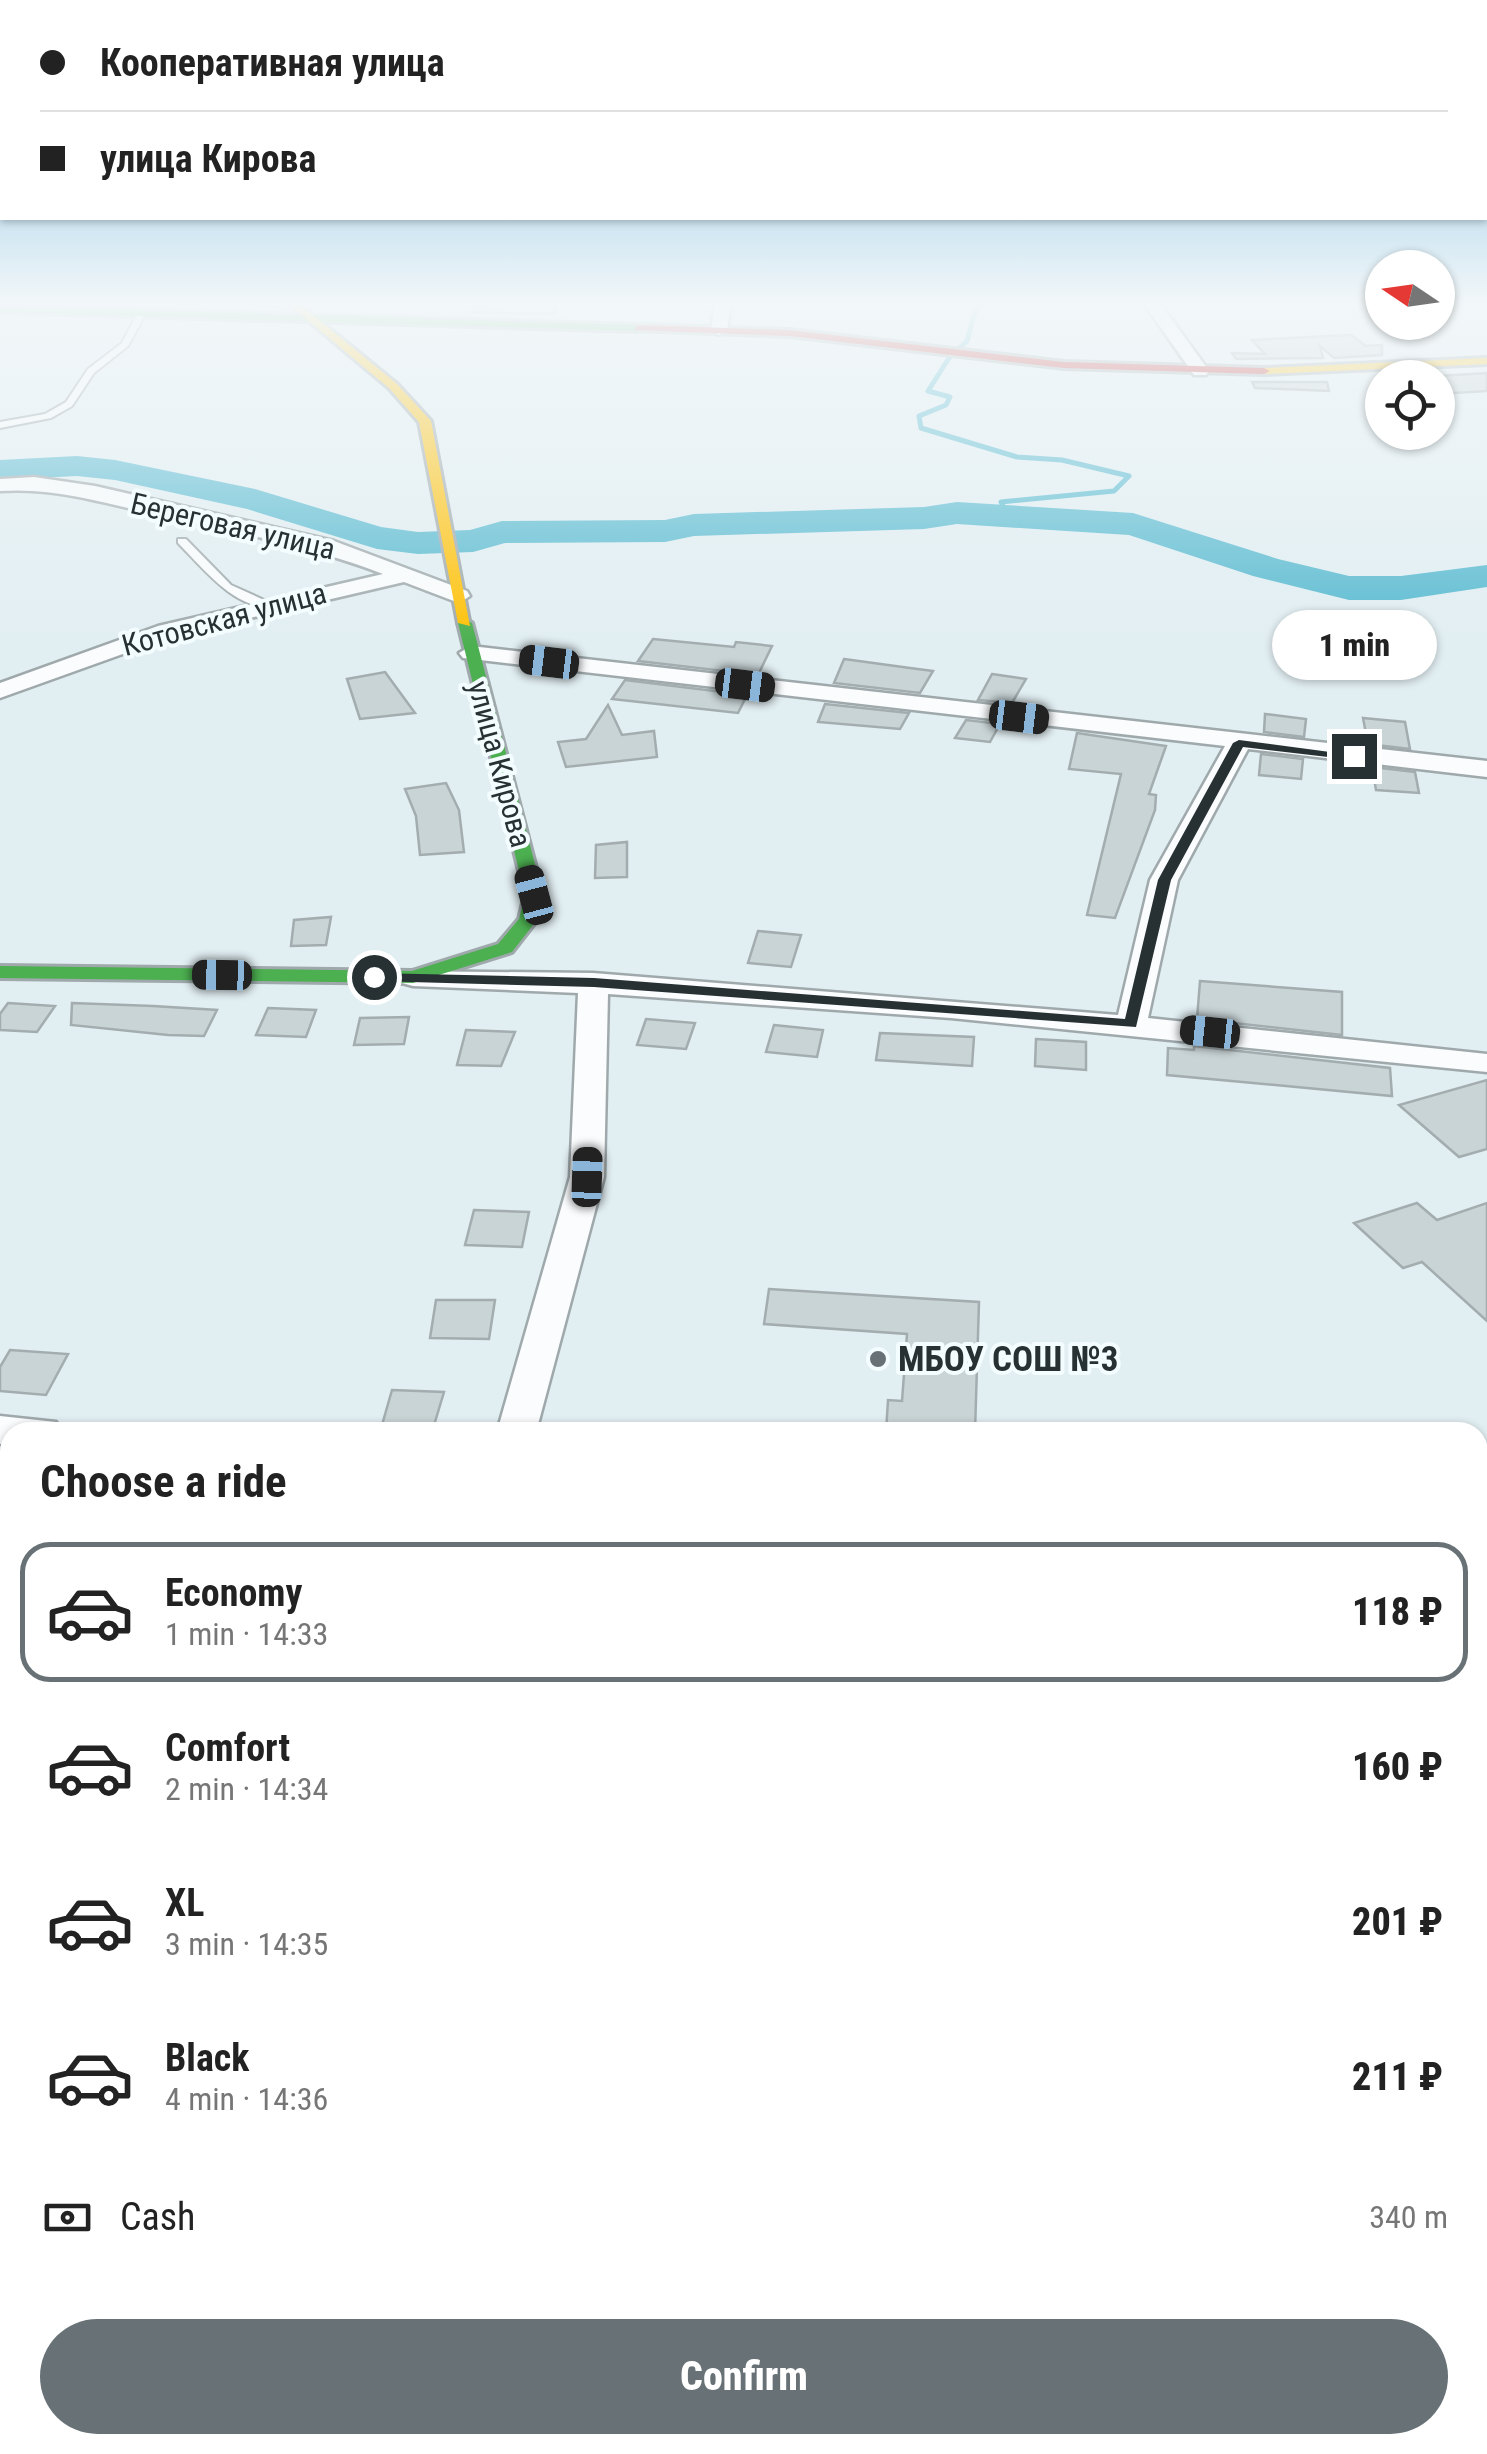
<!DOCTYPE html>
<html lang="en">
<head>
<meta charset="utf-8">
<style>
  :root { --surface:#fff; --page:#f2f2f2; --text:#222; --muted:#767676; --line:#e0e0e0; --accent:#687276 }
  body { margin:0; font-family:"Roboto Condensed",sans-serif; background:var(--page); color:var(--text); height:100vh; display:flex; flex-direction:column; font-size:38px; white-space:nowrap }
  * { box-sizing:border-box; margin:0 }
  p { font-size:32px; color:var(--muted) }
  .icon { flex:none; width:55px; height:55px; fill:none; stroke:currentColor; stroke-width:2; stroke-linecap:round; stroke-linejoin:round }
  .map { position:relative; flex:1; overflow:hidden }
  .sheet { position:absolute; left:0px; top:1422px; width:1488px; height:1032px; display:flex; flex-direction:column; background:var(--surface); border-radius:30px 30px 0 0; box-shadow:0 2px 8px #0004 }
  .sheet>* { flex:none }
  .hud { position:absolute; left:0px; top:0px; width:1488px; height:220px; box-shadow:0 2px 8px #0004; display:grid; align-content:center; height:220px; padding:0 40px; background:var(--surface) }
  .needle { width:65px; rotate:283deg }
  .fabs { position:absolute; left:1365px; top:250px; display:grid; gap:20px }
  .fabs a { display:grid; place-items:center; width:90px; height:90px; border-radius:50%; background:var(--surface); box-shadow:0 2px 8px #0004; font-size:50px }
  .end { position:absolute; width:45px; height:45px; margin:-22px; border:12px solid #273033; background:#fff; box-shadow:0 0 0 5px #fff }
  .from { border-radius:50% }
  .bubble { position:absolute; height:70px; border-radius:35px; background:var(--surface); box-shadow:0 2px 8px #0004; font-size:32px; font-weight:800; line-height:70px; text-align:center }
  .car { position:absolute; width:30px; height:60px; margin:-30px -15px; border-radius:12px; box-shadow:0 0 8px 2px #0007; background:linear-gradient(#222 24%,#8ab4d8 0 40%,#222 0 76%,#8ab4d8 0 86%,#222 0) }
  .hud b { display:flex; align-items:center; gap:35px; height:95px; font-size:38px }
  .hud b+b { border-top:2px solid var(--line) }
  .hud i { width:25px; height:25px; background:var(--text) }
  ul { padding:0; list-style:none }
  li { display:flex; align-items:center; gap:30px; height:140px; margin:0 20px 15px; padding:0 20px; border:5px solid transparent; border-radius:30px }
  li div { flex:1 }
  li b { display:block; font-size:38px }
  li em { font-style:normal; font-weight:800 }
  li.current { border-color:var(--accent) }
  li>.icon { width:90px; height:90px; stroke-width:1.5 }
  h2 { padding:0 40px; font-size:45px; line-height:120px }
  .pay { display:flex; align-items:center; gap:25px; height:110px; padding:0 40px; font-size:38px }
  .pay p { margin-inline-start:auto }
  .primary-button { display:flex; gap:20px; margin-top:auto; padding:20px 40px }
  .primary-button a { flex:1; height:115px; border-radius:60px; background:var(--accent); color:#fff; font-size:40px; font-weight:800; line-height:115px; text-align:center }
  .map>svg:first-child { display:block }
</style>
</head>
<body>
<div class="map">
<svg width="1487" height="2454" viewBox="0 0 1487 2454">
  <rect width="100%" height="100%" fill="#e1eef2"/>
  <g fill="none" stroke-linecap="round" stroke-linejoin="round">
    <polyline stroke="#58bad0" stroke-width="5" points="985,302 975,311 967,341 949,358 928,391 950,397 946,405 919,416 921,428 1017,457 1062,460 1129,476 1114,491 1001,502 1008,516"/>
    <polygon fill="#58bad0" fill-rule="evenodd" points="77,456 115,460 255,489 381,527 418,532 470,530 502,521 665,520 694,514 924,507 957,502 1133,513 1278,559 1349,576 1401,576 1487,565 1487,587 1401,600 1349,600 1253,576 1129,535 957,524 924,529 694,536 665,542 505,543 473,552 418,554 377,549 247,509 115,480 77,476 0,480 0,460"/>
  </g>
  <g fill="#c9d4d6" stroke="#a3adb0" stroke-width="2.5">
    <polygon points="476,304 558,305 553,314 472,312"/>
    <polygon points="1351,335 1366,346 1382,345 1382,355 1334,358 1320,346 1323,358 1236,359 1232,353 1265,354 1252,340"/>
    <polygon points="1487,373 1487,391 1438,394 1438,376"/>
    <polygon points="1252,382 1327,382 1329,391 1255,388"/>
    <polygon points="653,639 734,647 736,642 772,646 758,675 638,661"/>
    <polygon points="844,659 910,668 933,671 920,693 834,683"/>
    <polygon points="385,672 415,713 360,719 347,679"/>
    <polygon points="992,674 1026,679 1012,703 978,700"/>
    <polygon points="625,680 747,695 738,713 612,699"/>
    <polygon points="825,704 909,713 900,729 818,722"/>
    <polygon points="608,705 622,735 654,731 657,757 566,767 558,742 586,739"/>
    <polygon points="1265,714 1306,719 1304,737 1264,732"/>
    <polygon points="1363,718 1405,722 1410,749 1368,744"/>
    <polygon points="966,720 1000,724 990,742 955,738"/>
    <polygon points="1077,733 1166,746 1149,794 1156,795 1155,810 1115,918 1087,915 1121,774 1069,769"/>
    <polygon points="1261,754 1303,759 1301,779 1259,775"/>
    <polygon points="1372,767 1415,772 1419,793 1376,790"/>
    <polygon points="446,783 459,810 464,852 420,855 416,816 405,789"/>
    <polygon points="627,842 627,877 595,878 596,845"/>
    <polygon points="331,917 326,945 291,946 294,920"/>
    <polygon points="758,931 801,935 791,967 748,963"/>
    <polygon points="1200,981 1342,992 1342,1035 1197,1019"/>
    <polygon points="8,1003 55,1006 37,1032 0,1030 0,1014"/>
    <polygon points="72,1003 153,1006 217,1010 204,1036 168,1035 71,1025"/>
    <polygon points="268,1008 316,1010 306,1037 256,1035"/>
    <polygon points="409,1017 404,1044 354,1045 360,1018"/>
    <polygon points="646,1019 695,1023 686,1049 637,1045"/>
    <polygon points="774,1025 823,1030 817,1057 766,1052"/>
    <polygon points="466,1030 515,1032 501,1066 457,1065"/>
    <polygon points="880,1033 974,1037 972,1066 876,1060"/>
    <polygon points="1036,1039 1086,1042 1086,1070 1035,1066"/>
    <polygon points="1194,1046 1390,1068 1392,1096 1167,1075 1168,1048 1194,1050"/>
    <polygon points="1487,1080 1487,1149 1459,1157 1399,1105"/>
    <polygon points="1417,1203 1437,1220 1487,1203 1487,1321 1422,1262 1403,1268 1354,1223"/>
    <polygon points="474,1210 529,1212 522,1247 465,1245"/>
    <polygon points="769,1289 979,1302 975,1432 886,1432 888,1400 902,1401 907,1334 764,1324"/>
    <polygon points="436,1300 495,1300 489,1339 430,1338"/>
    <polygon points="10,1350 68,1354 46,1395 0,1391 0,1367"/>
    <polygon points="392,1390 444,1392 432,1432 380,1432"/>
  </g>
  <g fill="none" stroke-linecap="round" stroke-linejoin="round">
    <defs>
      <g id="lane">
        <polygon points="139,311 146,313 128,346 94,373 72,406 51,418 0,428 0,422 45,414 66,402 88,369 122,343"/>
        <path d="M178 539H186L231 585 273 604V608C233 608 204 569 178 543Z"/>
      </g>
      <g id="street">
        <polygon points="715,302 731,302 727,330 719,335 711,330"/>
        <polygon points="1143,302 1159,302 1209,371 1206,375 1194,375"/>
        <path d="M34 477 95 486 334 541 467 591 470 596 459 603 404 582 173 636 0 698V683L158 626 383 574C313 547 241 533 167 517 110 505 59 487 0 491V479Z"/>
        <polygon points="471,646 1487,761 1487,777 1248,749 1178,880 1148,1018 1487,1054 1487,1072 951,1018 608,994 604,1177 536,1432 497,1432 570,1177 578,993 413,986 402,983 398,977 402,971 593,973 1118,1015 1150,880 1225,746 463,658 459,653"/>
        <polygon points="0,1416 56,1422 62,1432 10,1432 10,1444 0,1444"/>
        <polygon points="10,2155 10,2209 0,2213 0,2159"/>
      </g>
      <g id="fast">
        <polygon points="0,306 638,325 643,328 638,331 0,312"/>
        <polygon points="465,619 472,623 543,895 537,920 512,952 413,983 0,978 0,966 412,971 498,944 519,919 525,895 458,623"/>
      </g>
      <g id="slow">
        <polygon points="286,302 297,302 397,384 431,421 470,626 458,623 419,422 389,388"/>
        <polygon points="1487,358 1487,364 1264,374 1258,371 1264,368"/>
        <polygon points="1487,1478 1487,1498 1478,1500 1478,1480"/>
      </g>
      <g id="jam">
        <polygon points="638,325 790,330 1064,362 1264,368 1270,371 1264,374 1064,368 790,336 634,330"/>
        <polygon points="243,2445 281,2445 279,2454 241,2454"/>
      </g>
    </defs>
    <use href="#lane" stroke="#9fa9ac" stroke-width="4"/>
    <use href="#street" stroke="#9fa9ac" stroke-width="5"/>
    <use href="#fast" stroke="#9fa9ac" stroke-width="6"/>
    <use href="#slow" stroke="#9fa9ac" stroke-width="6"/>
    <use href="#jam" stroke="#9fa9ac" stroke-width="6"/>
    <polyline stroke="#c8cdce" stroke-width="8" stroke-dasharray="2.5 9" stroke-linecap="butt" points="1478,1558 1487,1554"/>
    <polyline stroke="#c8cdce" stroke-width="10" stroke-dasharray="4 11" stroke-linecap="butt" points="1478,2327 1487,2348"/>
    <use href="#lane" fill="#fafcfd" fill-rule="evenodd"/>
    <use href="#street" fill="#fafcfd" fill-rule="evenodd"/>
    <use href="#fast" fill="#4caf50" fill-rule="evenodd"/>
    <use href="#slow" fill="#ffc107" fill-rule="evenodd"/>
    <use href="#jam" fill="#c62828" fill-rule="evenodd"/>
  </g>
  <linearGradient id="sky" x2="0" y2="1"><stop stop-color="#6eb6de"/><stop offset="0.47" stop-color="#f2f7f9"/><stop offset="1" stop-color="#f2f7f9" stop-opacity="0"/></linearGradient>
  <rect width="1487" height="645" fill="url(#sky)"/>
  <polygon fill="#273033" points="1239,740 1360,756 1354,760 1243,747 1171,880 1136,1027 594,987 374,981 367,977 374,973 594,978 1125,1019 1158,880 1233,743"/>
  <circle fill="#687276" stroke="#f3fcff" stroke-width="4" cx="878" cy="1359" r="10"/>
  <g text-anchor="middle" dominant-baseline="central" stroke-width="8" stroke-linejoin="round" paint-order="stroke">
    <g font-size="30" fill="#273033" stroke="#f3fcff">
      <text transform="translate(233 526) rotate(13)">Береговая улица</text>
      <text transform="translate(224 619) rotate(-15)">Котовская улица</text>
      <text transform="translate(500 764) rotate(75)">улица Кирова</text>
    </g>
    <g font-size="35" font-weight="bold" fill="#273033" stroke="#f3fcff" text-anchor="start">
      <text x="898" y="1359">МБОУ СОШ №3</text>
    </g>
  </g>
</svg>
<div class="fabs">
<a><svg class="needle" viewBox="-14 -14 28 28"><path d="M0-13l5 13h-10z" fill="#e53935"/><path d="M0 13l5-13h-10z" fill="#767676"/></svg></a>
<a><svg class="icon" aria-label="locate" viewBox="0 0 24 24"><circle cx="12" cy="12" r="6"/><path d="M12 2v4M12 18v4M2 12h4M18 12h4"/></svg></a>
</div>
<i class="end from" style="left:374px;top:977px"></i>
<i class="end" style="left:1354px;top:756px"></i>
<div class="bubble" style="left:1272px;top:610px;width:165px">1 min</div>
<i class="car" style="left:549px;top:662px;rotate:277deg"></i>
<i class="car" style="left:745px;top:685px;rotate:97deg"></i>
<i class="car" style="left:1019px;top:717px;rotate:97deg"></i>
<i class="car" style="left:534px;top:895px;rotate:345deg"></i>
<i class="car" style="left:222px;top:975px;rotate:271deg"></i>
<i class="car" style="left:1210px;top:1032px;rotate:276deg"></i>
<i class="car" style="left:587px;top:1177px;rotate:2deg"></i>
<div class="hud">
<b><i class="from"></i>Кооперативная улица</b>
<b><i></i>улица Кирова</b>
</div>
<section class="sheet">
<h2>Choose a ride</h2>
<ul>
<li class="current"><svg class="icon" aria-label="car" viewBox="0 0 24 24"><path d="M5 17H2v-5l4-1 3-4h7l3 4 3 1v5h-3M9 17h6M6 11h13"/><circle cx="7" cy="17" r="2"/><circle cx="17" cy="17" r="2"/></svg><div><b>Economy</b><p>1 min · 14:33</p></div><em>118 ₽</em></li>
<li><svg class="icon" aria-label="car" viewBox="0 0 24 24"><path d="M5 17H2v-5l4-1 3-4h7l3 4 3 1v5h-3M9 17h6M6 11h13"/><circle cx="7" cy="17" r="2"/><circle cx="17" cy="17" r="2"/></svg><div><b>Comfort</b><p>2 min · 14:34</p></div><em>160 ₽</em></li>
<li><svg class="icon" aria-label="car" viewBox="0 0 24 24"><path d="M5 17H2v-5l4-1 3-4h7l3 4 3 1v5h-3M9 17h6M6 11h13"/><circle cx="7" cy="17" r="2"/><circle cx="17" cy="17" r="2"/></svg><div><b>XL</b><p>3 min · 14:35</p></div><em>201 ₽</em></li>
<li><svg class="icon" aria-label="car" viewBox="0 0 24 24"><path d="M5 17H2v-5l4-1 3-4h7l3 4 3 1v5h-3M9 17h6M6 11h13"/><circle cx="7" cy="17" r="2"/><circle cx="17" cy="17" r="2"/></svg><div><b>Black</b><p>4 min · 14:36</p></div><em>211 ₽</em></li>
</ul>
<div class="pay"><svg class="icon" aria-label="cash" viewBox="0 0 24 24"><path d="M3 7h18v10H3z"/><circle cx="12" cy="12" r="2"/></svg>Cash<p>340 m</p></div>
<div class="primary-button"><a>Confirm</a></div>
</section>
</div>
</body>
</html>
